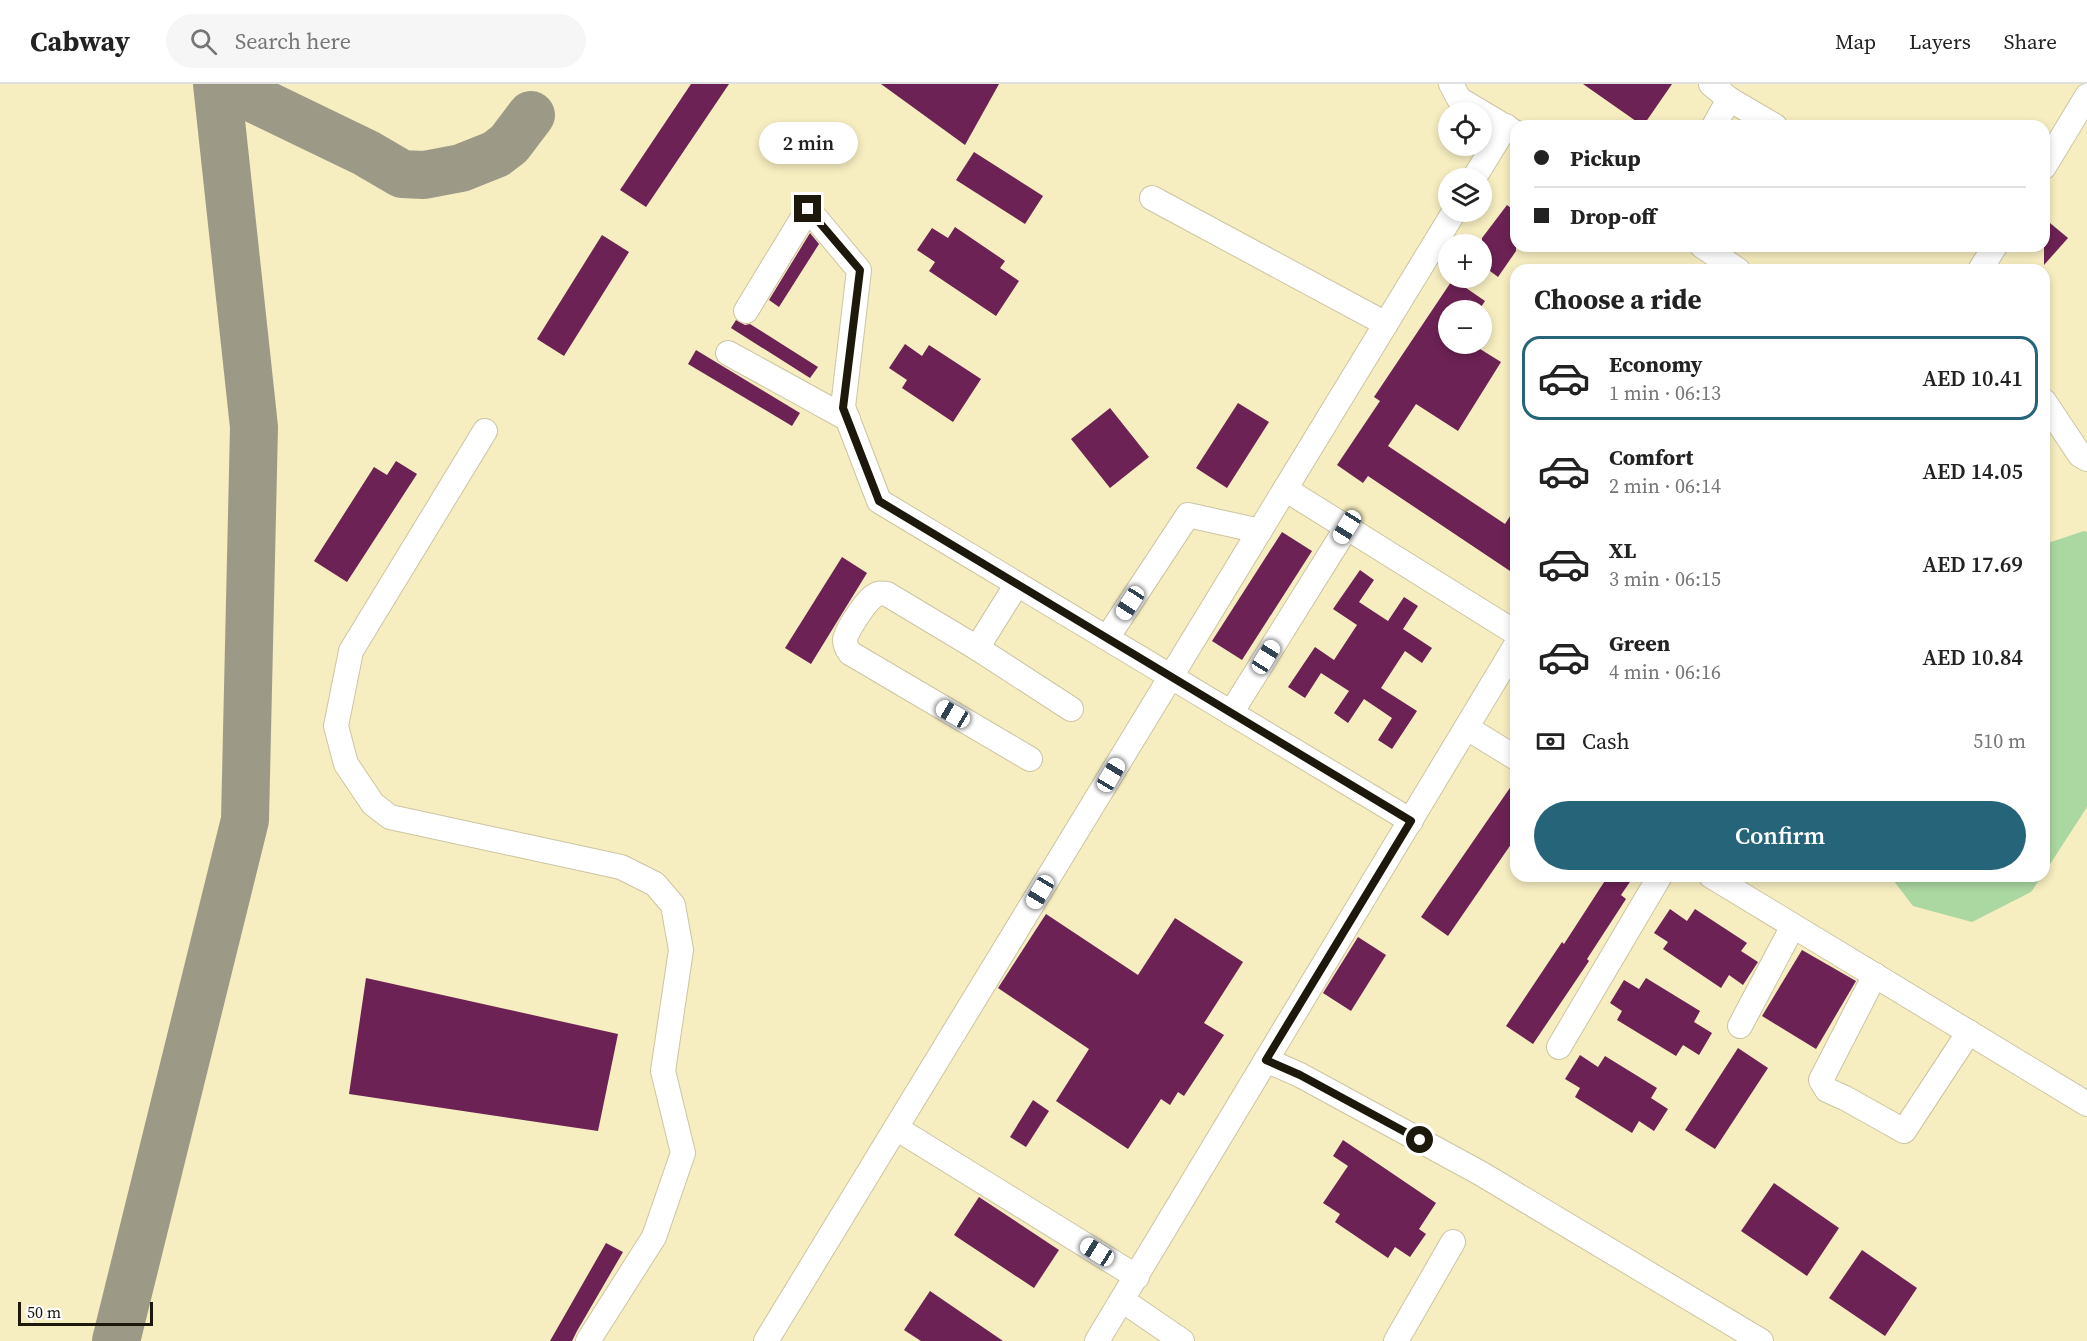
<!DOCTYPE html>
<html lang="en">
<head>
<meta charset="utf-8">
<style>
  :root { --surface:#fff; --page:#f6f6f6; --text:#222; --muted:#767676; --line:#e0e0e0; --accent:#26647a }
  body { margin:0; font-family:"Source Serif 4",serif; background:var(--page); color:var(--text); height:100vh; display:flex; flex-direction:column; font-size:22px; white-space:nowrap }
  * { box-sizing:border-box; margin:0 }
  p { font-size:20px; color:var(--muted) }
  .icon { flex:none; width:33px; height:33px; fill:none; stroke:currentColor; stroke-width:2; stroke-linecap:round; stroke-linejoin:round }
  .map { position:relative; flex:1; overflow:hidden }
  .details { position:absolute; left:1510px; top:180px; width:540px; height:618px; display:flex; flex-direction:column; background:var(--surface); border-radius:18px; box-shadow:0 3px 9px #0003 }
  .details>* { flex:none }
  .banner { position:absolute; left:1510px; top:36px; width:540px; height:132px; border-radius:18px; box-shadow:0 3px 9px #0003; display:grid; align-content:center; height:132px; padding:0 24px; background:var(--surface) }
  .tools { position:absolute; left:1438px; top:18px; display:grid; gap:12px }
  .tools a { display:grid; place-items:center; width:54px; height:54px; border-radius:50%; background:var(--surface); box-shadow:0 3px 9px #0003; font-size:30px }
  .scale { position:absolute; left:18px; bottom:15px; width:135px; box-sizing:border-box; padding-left:6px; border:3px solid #1c190c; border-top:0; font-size:16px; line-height:21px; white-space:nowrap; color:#1c190c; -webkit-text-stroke:4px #fff; paint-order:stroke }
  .end { position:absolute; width:27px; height:27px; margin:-14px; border:8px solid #1c190c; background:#fff; box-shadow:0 0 0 3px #fff }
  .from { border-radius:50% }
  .bubble { position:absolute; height:42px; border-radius:21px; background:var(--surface); box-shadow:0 3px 9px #0003; font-size:20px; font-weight:600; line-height:42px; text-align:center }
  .car { position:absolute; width:18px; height:36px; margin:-18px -9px; border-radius:8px; box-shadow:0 0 4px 2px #0007; background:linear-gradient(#fff 24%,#345 0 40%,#fff 0 76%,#345 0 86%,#fff 0) }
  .banner b { display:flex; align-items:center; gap:21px; height:57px; font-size:22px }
  .banner b+b { border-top:2px solid var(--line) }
  .banner i { width:15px; height:15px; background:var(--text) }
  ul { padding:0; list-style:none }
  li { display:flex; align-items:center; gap:18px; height:84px; margin:0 12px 9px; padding:0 12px; border:3px solid transparent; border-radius:18px }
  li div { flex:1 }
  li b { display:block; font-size:22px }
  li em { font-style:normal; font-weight:600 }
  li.current { border-color:var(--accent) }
  li>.icon { width:54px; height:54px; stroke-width:1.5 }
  h2 { padding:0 24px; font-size:27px; line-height:72px }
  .pay { display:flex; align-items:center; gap:15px; height:66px; padding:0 24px; font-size:22px }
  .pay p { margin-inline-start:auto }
  .action { display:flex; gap:12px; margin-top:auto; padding:12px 24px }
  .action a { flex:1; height:69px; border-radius:36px; background:var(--accent); color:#fff; font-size:24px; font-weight:600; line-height:69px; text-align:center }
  header { display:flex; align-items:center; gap:36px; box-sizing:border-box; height:84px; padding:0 30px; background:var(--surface); border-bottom:2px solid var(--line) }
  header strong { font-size:28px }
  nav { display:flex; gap:33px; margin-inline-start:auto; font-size:21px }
  .search { width:420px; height:54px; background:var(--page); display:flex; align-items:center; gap:15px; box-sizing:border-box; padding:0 21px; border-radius:33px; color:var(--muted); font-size:22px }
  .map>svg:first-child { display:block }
</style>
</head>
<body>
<header>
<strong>Cabway</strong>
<div class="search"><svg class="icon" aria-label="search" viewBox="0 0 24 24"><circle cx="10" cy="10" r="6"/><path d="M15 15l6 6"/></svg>Search here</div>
<nav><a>Map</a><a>Layers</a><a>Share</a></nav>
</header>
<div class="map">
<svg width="2087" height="1257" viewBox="0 0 2087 1257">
  <rect width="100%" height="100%" fill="#fdf9e3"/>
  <path fill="#f6edc0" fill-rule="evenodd" d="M0 0H2087V1257H0ZM1449 28H1482V62H1449ZM1516 42H2044V162H1516ZM1449 94H1482V128H1449ZM1449 160H1482V194H1449ZM1516 186H2044V792H1516ZM1449 226H1482V260H1449Z"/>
  <g fill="#abd7a1">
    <polygon points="2084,447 2087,448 2087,723 2045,788 2045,460"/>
    <polygon points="1890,792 2042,792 2031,808 1972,838 1913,822"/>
  </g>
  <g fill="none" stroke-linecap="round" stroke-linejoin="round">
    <g stroke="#9c9987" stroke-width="48">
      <polyline points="223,0 366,69 402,90 424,91 461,84 496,70 509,60 531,31"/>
      <polyline points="116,1257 245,736 254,343 217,0"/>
    </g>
  </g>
  <g fill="#6c2254">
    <polygon points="691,0 729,0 646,123 620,106"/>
    <polygon points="881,0 999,0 965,61"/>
    <polygon points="1583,0 1672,0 1643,42"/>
    <polygon points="974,68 1043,112 1025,140 956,96"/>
    <polygon points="1507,121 1516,128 1516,167 1498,193 1482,181 1482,154"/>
    <polygon points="2044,134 2068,154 2044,181"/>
    <polygon points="955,143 1005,177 1000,184 1019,197 996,232 929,187 935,178 917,166 932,144 948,154"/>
    <polygon points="810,149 819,160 779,223 769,216"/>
    <polygon points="602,151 629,168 564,272 537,255"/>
    <polygon points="1453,195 1485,217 1479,226 1449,226 1449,260 1472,260 1501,278 1458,347 1416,320 1388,362 1505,440 1516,423 1516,491 1368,392 1363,399 1337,381 1380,317 1374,313"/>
    <polygon points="736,236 745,241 750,240 818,283 810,294 731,244"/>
    <polygon points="905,260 922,272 929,261 981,295 953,338 902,304 907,296 889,284"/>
    <polygon points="696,266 800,329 792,342 688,280"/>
    <polygon points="1238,319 1269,338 1227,404 1196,384"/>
    <polygon points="1110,324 1149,373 1110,404 1071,355"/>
    <polygon points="396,377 417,390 347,498 314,477 374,383 387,391"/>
    <polygon points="1282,448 1312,467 1242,576 1212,557"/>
    <polygon points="842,473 867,489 811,580 785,564"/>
    <polygon points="1360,486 1374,496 1359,518 1388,537 1404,513 1418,522 1403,545 1432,564 1422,579 1405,567 1381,604 1417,627 1392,665 1378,656 1392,634 1364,615 1348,639 1334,629 1349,607 1321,589 1305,614 1288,603 1315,563 1334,576 1357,541 1333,525"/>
    <polygon points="1516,695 1516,753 1448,852 1421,833"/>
    <polygon points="1608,792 1634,792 1621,811 1626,815 1587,875 1589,877 1533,960 1506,942 1562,858 1564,860"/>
    <polygon points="1670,825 1687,837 1695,825 1747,859 1741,867 1758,878 1743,901 1729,891 1721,904 1663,865 1668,858 1654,849"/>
    <polygon points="1046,830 1138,891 1175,834 1243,878 1204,939 1224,951 1184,1012 1178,1008 1170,1021 1161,1015 1128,1065 1056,1017 1089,965 998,904"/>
    <polygon points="1358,853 1386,871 1351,927 1323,909"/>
    <polygon points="1802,866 1856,897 1816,965 1762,932"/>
    <polygon points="366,894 618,950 598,1047 349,1010"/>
    <polygon points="1646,894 1700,927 1694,938 1712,949 1699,971 1683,961 1676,972 1617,936 1622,927 1610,919 1624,896 1639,905"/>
    <polygon points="1738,964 1768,984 1715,1065 1685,1046"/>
    <polygon points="1580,971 1598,983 1605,972 1657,1004 1651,1014 1668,1025 1654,1047 1639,1037 1632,1049 1575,1013 1580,1004 1565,995"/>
    <polygon points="1033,1016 1049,1027 1026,1063 1010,1053"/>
    <polygon points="1343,1056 1436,1119 1419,1145 1426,1150 1410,1173 1395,1163 1388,1174 1335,1138 1340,1130 1323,1119 1348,1082 1333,1072"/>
    <polygon points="1774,1099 1839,1144 1807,1192 1741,1147"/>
    <polygon points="979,1113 1059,1166 1034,1204 954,1151"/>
    <polygon points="606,1159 623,1168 577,1247 572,1257 550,1257"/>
    <polygon points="1862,1166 1917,1204 1885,1252 1829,1214"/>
    <polygon points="930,1207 1003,1257 921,1257 904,1246"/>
  </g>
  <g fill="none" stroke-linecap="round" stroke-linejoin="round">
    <defs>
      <g id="minor">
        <polyline points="1451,0 1459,15 1516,49"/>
        <polyline points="1711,0 1729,15 1714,42"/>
        <polyline points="1729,15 1775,42"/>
        <polyline points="2044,83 2087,12"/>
        <polyline points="1474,94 1506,42"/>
        <polyline points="1152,114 1386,240"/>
        <polyline points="1702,162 1738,186"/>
        <polyline points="1980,186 1995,162"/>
        <polyline points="746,227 808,125 859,186 843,323 879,417 1411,737"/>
        <polyline points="728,269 848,335"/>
        <polyline points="2044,317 2080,371 2087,375"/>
        <polyline points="485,347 351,567 336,642 346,680 373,720 390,733 621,783 655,800 673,821 681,866 663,987 683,1069 654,1153 588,1257"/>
        <polyline points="1285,405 1516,549"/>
        <polyline points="1107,554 1188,431 1260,447"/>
        <polyline points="977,564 1017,500"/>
        <polyline points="1231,629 1347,443"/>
        <polyline points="1467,644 1516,674"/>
        <path d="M1030 675 850 569C847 565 845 561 845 556 846 547 866 517 874 512 878 509 882 509 887 510L977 564 1071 625"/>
        <polyline points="1711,792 2087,1020"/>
        <polyline points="1875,891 1821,996 1827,1006 1845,1014 1904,1047 1969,948"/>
        <polyline points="1740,942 1793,842"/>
        <polyline points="1559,963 1660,792"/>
        <polyline points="1266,976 1300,991 1480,1089 1761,1257"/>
        <polyline points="896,1044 1137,1193"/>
        <polyline points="1122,1216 1182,1257"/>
        <polyline points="766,1257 1454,128"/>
        <polyline points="1097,1257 1516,561"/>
        <polyline points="1396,1257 1453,1158"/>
      </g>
    </defs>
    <use href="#minor" stroke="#ccc5a2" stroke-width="26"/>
    <use href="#minor" stroke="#fff" stroke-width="24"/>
  </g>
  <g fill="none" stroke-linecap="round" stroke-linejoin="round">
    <polyline stroke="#1c190c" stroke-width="8" points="808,125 860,186 843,324 879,417 1411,737 1266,976 1300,991 1420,1056"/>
  </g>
</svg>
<div class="tools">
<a><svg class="icon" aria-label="locate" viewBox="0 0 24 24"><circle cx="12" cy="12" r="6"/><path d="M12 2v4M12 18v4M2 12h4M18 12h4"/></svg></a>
<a><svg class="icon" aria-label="layers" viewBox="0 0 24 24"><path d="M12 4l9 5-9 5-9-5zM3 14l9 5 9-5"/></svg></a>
<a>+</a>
<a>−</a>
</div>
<div class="scale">50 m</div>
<i class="end from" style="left:1420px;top:1056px"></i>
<i class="end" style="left:808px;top:125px"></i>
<div class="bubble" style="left:759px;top:38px;width:99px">2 min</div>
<i class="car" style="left:1347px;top:443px;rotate:212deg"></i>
<i class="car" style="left:1130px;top:519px;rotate:213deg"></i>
<i class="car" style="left:1266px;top:573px;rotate:32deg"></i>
<i class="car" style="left:953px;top:630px;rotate:300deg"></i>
<i class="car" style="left:1111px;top:691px;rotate:31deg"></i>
<i class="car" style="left:1040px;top:808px;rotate:211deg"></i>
<i class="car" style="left:1097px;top:1168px;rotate:302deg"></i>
<div class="banner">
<b><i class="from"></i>Pickup</b>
<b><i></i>Drop-off</b>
</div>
<section class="details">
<h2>Choose a ride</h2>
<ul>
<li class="current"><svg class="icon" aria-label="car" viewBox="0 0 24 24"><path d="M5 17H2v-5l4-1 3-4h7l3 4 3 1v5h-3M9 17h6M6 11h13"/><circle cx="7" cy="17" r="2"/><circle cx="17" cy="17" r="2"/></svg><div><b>Economy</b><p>1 min · 06:13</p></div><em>AED 10.41</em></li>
<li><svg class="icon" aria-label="car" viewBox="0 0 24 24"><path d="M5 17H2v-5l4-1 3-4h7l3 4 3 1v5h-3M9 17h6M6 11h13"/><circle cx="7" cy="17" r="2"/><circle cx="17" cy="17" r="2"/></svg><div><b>Comfort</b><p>2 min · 06:14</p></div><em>AED 14.05</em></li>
<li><svg class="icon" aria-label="car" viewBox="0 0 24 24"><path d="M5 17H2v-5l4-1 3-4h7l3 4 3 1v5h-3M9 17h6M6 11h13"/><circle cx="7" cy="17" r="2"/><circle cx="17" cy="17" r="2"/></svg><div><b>XL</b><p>3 min · 06:15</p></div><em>AED 17.69</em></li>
<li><svg class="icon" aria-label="car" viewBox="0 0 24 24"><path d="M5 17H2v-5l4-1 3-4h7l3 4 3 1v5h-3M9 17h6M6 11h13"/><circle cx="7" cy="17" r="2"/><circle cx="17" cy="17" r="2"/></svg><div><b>Green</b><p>4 min · 06:16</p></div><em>AED 10.84</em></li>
</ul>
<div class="pay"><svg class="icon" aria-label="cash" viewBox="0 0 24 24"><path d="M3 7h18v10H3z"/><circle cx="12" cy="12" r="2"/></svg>Cash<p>510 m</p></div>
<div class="action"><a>Confirm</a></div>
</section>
</div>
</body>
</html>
